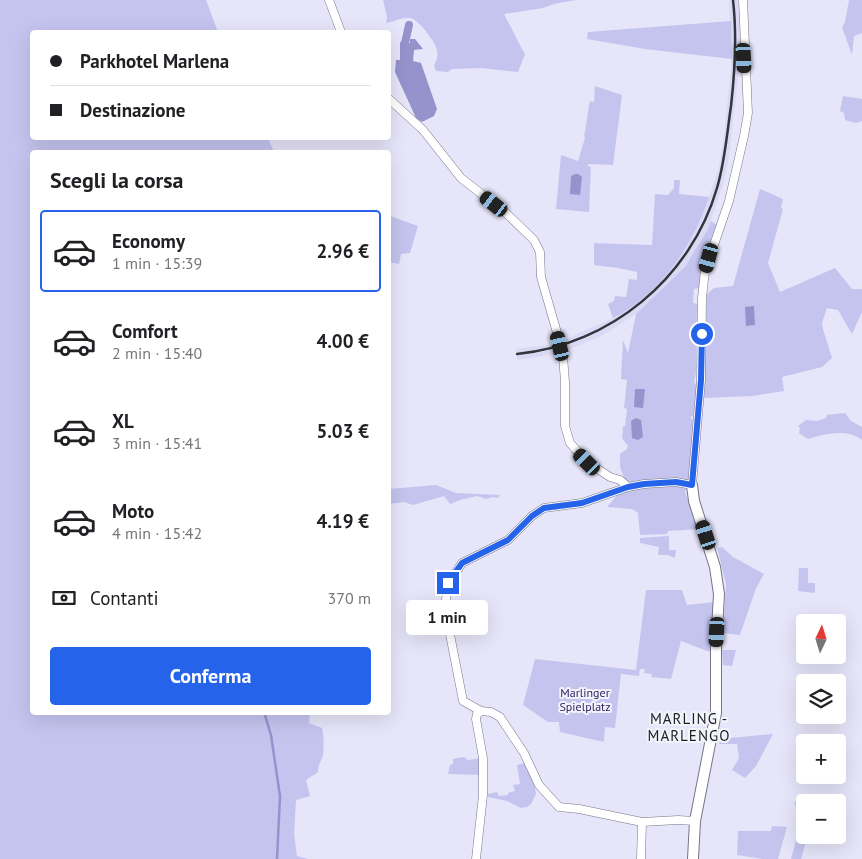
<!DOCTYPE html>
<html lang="it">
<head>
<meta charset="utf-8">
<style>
  :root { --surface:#fff; --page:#f2f2f2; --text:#202124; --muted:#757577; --line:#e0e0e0; --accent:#2563eb }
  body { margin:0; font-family:"PT Sans",sans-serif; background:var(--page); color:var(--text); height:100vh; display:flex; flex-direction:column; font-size:19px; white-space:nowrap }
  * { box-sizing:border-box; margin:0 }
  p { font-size:16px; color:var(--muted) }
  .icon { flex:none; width:28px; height:28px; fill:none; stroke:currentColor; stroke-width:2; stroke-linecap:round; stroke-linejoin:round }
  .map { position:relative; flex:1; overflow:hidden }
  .panel { position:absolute; left:30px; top:150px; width:361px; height:565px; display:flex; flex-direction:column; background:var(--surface); border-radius:5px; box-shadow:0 5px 20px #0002 }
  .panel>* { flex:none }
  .guide { position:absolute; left:30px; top:30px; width:361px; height:110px; border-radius:5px; box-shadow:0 5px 20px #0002; display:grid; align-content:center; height:110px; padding:0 20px; background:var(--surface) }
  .needle { width:32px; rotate:4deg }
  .buttons { position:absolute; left:796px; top:614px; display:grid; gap:10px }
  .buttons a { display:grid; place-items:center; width:50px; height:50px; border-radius:5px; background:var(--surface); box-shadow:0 5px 20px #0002; font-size:25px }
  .end { position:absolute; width:22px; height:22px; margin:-11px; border:6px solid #2563eb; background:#fff; box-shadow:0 0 0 2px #fff }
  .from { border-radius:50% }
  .bubble { position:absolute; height:35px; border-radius:5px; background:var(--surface); box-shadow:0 5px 20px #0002; font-size:16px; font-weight:700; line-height:35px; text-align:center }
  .car { position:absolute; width:15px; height:30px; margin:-15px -8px; border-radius:6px; box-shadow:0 0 4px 1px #0007; background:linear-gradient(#222 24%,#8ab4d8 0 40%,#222 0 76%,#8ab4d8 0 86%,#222 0) }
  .guide b { display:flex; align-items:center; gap:18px; height:48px; font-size:19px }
  .guide b+b { border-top:1px solid var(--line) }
  .guide i { width:12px; height:12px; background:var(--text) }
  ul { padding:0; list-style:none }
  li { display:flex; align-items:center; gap:15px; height:82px; margin:0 10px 8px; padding:0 10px; border:2px solid transparent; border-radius:5px }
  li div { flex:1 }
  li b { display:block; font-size:19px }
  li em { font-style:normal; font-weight:700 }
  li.selected { border-color:var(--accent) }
  li>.icon { width:45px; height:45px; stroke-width:1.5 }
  h2 { padding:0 20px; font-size:22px; line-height:60px }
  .pay { display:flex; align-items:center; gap:12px; height:55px; padding:0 20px; font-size:19px }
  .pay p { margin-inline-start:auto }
  .primary-button { display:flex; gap:10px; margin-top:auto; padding:10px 20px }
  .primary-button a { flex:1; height:58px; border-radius:5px; background:var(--accent); color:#fff; font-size:20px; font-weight:700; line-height:58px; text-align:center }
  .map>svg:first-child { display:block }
</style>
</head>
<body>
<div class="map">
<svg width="862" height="859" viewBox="0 0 862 859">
  <rect width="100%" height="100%" fill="#e6e5f9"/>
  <polygon fill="#dbdaf5" points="729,0 738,0 740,21 740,59 729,156 724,181 708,229 694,253 685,267 636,314 603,335 568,350 550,355 517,360 516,349 548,345 566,339 613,318 636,305 667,274 693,237 705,210 719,167 723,145 732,59"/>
  <g fill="#c5c4ef">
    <path d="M0 0H206L218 32H32V138H268L274 152H32V712L310 713 309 723 322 728C324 737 324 745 323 755 321 761 318 765 318 772L306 780 310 796 296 800 294 834 297 856 308 859H0Z"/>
    <path d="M383 0H576L554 4 543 8 504 14 522 49 525 54 518 72 481 68 452 69 448 72 436 71 434 65C437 61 438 56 437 50 436 43 420 22 413 19 405 15 395 22 386 23L387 17Z"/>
    <polygon points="849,0 862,0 862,33 854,36 852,55 842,27 845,22"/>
    <polygon points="731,21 732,59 645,49 587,39 588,32"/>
    <path d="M595 86 622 95 613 165 588 164V166L591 167 589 212 556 209 561 155 578 161 585 138 584 136C587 124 587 113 590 101L594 102Z"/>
    <polygon points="843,96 862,99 862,121 856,123 845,120 844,113 840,111"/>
    <path d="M674 180H680L679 194 709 197C696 238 670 278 636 304 629 309 621 314 613 318L608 304 614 301 615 296 626 297 629 279 637 280V272L618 268 594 265V243L652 245 655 194 668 195 674 188Z"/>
    <polygon points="760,189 783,199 781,208 783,209 768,263 780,292 835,268 852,289 862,289 862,312 852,334 838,310 827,308 822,323 823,329 832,358 822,367 782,377 784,391 752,396 704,398 707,294 714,288 733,286"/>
    <polygon points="390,216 418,226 410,253 401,254 399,264 389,262"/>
    <polygon points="711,221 717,225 703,262 699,288 694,289 693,303 697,304 696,373 694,382 697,386 694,412 693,416 690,417 693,420 694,447 690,478 685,492 699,529 668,531 667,534 640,535 638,513 632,509 607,507 619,493 625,480 620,467 620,454 627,449 628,446 622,438 623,426 625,426 627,409 624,408 627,380 621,379 623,340 628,353 636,314 685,267 708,229"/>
    <path d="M845 413 851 421 862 427V440C847 428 824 434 808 439L799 433 800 428 798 426 806 420 817 421 826 418 827 415Z"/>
    <polygon points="436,485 456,493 500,495 498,498 493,497 486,499 477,496 460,500 450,504 444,496 413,505 404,502 389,504 389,489"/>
    <polygon points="669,536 669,550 676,550 675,558 668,555 658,555 659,547 640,543 640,538"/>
    <polygon points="722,547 733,557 764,574 756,588 740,635 723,633 726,584 717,548"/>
    <polygon points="799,568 808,568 808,583 815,583 815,593 798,591"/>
    <polygon points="646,590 682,590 687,605 714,602 710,652 681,641 671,679 651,677 652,674 644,673 645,669 640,669 639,676 621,674 615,728 605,727 604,742 560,732 559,722 548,722 523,705 535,659 636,670"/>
    <polygon points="722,650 736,650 732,666 723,665"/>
    <polygon points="773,734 756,766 745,778 732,770 739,758 737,744 719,744 721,739"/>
    <polygon points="464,757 468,760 483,758 483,775 448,774 450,765 453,764 453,759"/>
    <polygon points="524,763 534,782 536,794 531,804 527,807 521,808 507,801 488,797 488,794 497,792 499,796 508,795 508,793 515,791 513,785 520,784 517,765"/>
    <polygon points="794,802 803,803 805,811 805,823 798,826 799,818"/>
    <polygon points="772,826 787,827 778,859 763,859 737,855 738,831 771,831"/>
    <polygon points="799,830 807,838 801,859 791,859"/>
  </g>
  <g fill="#9692cc">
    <polygon points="410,39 415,39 423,49 414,50 413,61 421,63 437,109 434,116 422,122 416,118 395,72 396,60 400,60 400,42 410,43"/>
    <polygon points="575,174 578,174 582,177 580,195 570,194 571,176"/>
    <polygon points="754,306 755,325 746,326 745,307"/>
    <polygon points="635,389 645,389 643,408 634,407"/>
    <polygon points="636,418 641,420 643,437 638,440 632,438 631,421"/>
  </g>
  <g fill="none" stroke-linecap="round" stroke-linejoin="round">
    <polyline stroke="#9692cc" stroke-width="2.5" points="264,712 271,735 280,796 277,859"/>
    <polyline stroke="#9692cc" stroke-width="8" points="405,43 409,25"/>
    <defs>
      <g id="minor">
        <polyline points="329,0 341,32"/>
        <polyline points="389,99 423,130 461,178 507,214 534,240 540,252 541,277 558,336"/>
        <polyline points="563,356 565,382 565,426 570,443 587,462 610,477 620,480 628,487"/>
        <polyline points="695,821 678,820 642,822 579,809 559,807 539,785 524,753 500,717 491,712 481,711 463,701 446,614 446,599 449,583 462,563 508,540 532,516 544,508 582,503 628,487 644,484 676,482 692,485 701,380 702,298 705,271 729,201 744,136 748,113 743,0"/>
        <polyline points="476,859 483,795 483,758 476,719 477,714 481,711"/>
        <polyline points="641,859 642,822"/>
      </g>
      <polyline id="tertiary" points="692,485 694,501 715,567 719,594 716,647 716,713 695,821 693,859"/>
    </defs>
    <use href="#minor" stroke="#767587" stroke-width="9"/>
    <use href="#tertiary" stroke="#767587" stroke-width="12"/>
    <use href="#minor" stroke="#fff" stroke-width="8"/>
    <use href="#tertiary" stroke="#fff" stroke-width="10"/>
    <path stroke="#34343c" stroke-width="2.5" d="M517 354C610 345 691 278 717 188 725 161 727 133 731 106 735 71 737 35 733 0"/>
    <defs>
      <polyline id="minor-bridge" points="558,336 563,356"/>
    </defs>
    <use href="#minor-bridge" stroke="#767587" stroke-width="9" stroke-linecap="butt"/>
    <use href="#minor-bridge" stroke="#fff" stroke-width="8"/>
  </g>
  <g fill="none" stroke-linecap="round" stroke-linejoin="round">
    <polyline stroke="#2563eb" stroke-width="6" points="448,583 462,563 508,540 532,516 544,508 582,503 628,487 644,484 676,482 692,485 701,380 702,334"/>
  </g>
  <g text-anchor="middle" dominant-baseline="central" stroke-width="4" stroke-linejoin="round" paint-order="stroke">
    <g font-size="12" fill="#2a1b60" stroke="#f4f4fc">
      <text x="585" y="692">Marlinger<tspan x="585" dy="14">Spielplatz</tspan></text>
    </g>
    <g font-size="15" letter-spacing="1" fill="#1d1d24" stroke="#f4f4fc">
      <text x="689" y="718">MARLING -<tspan x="689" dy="17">MARLENGO</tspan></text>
    </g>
  </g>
</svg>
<div class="buttons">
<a><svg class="needle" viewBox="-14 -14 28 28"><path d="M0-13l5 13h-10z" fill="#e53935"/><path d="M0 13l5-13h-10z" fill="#757577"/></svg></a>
<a><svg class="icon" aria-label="layers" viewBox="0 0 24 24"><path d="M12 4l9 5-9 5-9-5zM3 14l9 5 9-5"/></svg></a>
<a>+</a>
<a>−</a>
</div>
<i class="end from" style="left:702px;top:334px"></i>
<i class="end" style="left:448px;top:583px"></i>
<div class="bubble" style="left:406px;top:600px;width:82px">1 min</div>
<i class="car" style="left:744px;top:58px;rotate:177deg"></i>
<i class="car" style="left:494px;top:204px;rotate:308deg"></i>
<i class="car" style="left:709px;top:258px;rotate:195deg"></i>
<i class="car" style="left:560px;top:346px;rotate:347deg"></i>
<i class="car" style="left:587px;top:462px;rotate:315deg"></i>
<i class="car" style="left:706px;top:535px;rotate:342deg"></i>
<i class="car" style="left:717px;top:632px;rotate:183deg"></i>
<div class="guide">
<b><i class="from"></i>Parkhotel Marlena</b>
<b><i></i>Destinazione</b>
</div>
<section class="panel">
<h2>Scegli la corsa</h2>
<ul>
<li class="selected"><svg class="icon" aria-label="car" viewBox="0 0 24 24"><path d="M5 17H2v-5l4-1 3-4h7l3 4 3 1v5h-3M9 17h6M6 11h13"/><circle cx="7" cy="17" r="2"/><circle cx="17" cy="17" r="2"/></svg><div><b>Economy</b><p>1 min · 15:39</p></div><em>2.96 €</em></li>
<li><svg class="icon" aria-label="car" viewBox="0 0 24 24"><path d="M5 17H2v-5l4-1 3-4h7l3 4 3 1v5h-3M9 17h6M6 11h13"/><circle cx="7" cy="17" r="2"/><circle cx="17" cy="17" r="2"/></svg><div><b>Comfort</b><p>2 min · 15:40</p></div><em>4.00 €</em></li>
<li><svg class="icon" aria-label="car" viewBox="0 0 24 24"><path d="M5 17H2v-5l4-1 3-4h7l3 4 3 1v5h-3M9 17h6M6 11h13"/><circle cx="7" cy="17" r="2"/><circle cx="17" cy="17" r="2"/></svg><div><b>XL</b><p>3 min · 15:41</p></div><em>5.03 €</em></li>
<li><svg class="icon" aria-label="car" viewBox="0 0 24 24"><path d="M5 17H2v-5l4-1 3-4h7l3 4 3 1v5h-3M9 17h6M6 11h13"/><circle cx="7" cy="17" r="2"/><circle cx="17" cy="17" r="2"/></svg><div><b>Moto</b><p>4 min · 15:42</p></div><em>4.19 €</em></li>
</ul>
<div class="pay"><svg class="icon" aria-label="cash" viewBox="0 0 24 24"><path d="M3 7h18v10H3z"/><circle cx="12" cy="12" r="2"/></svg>Contanti<p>370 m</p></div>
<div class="primary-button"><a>Conferma</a></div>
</section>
</div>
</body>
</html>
